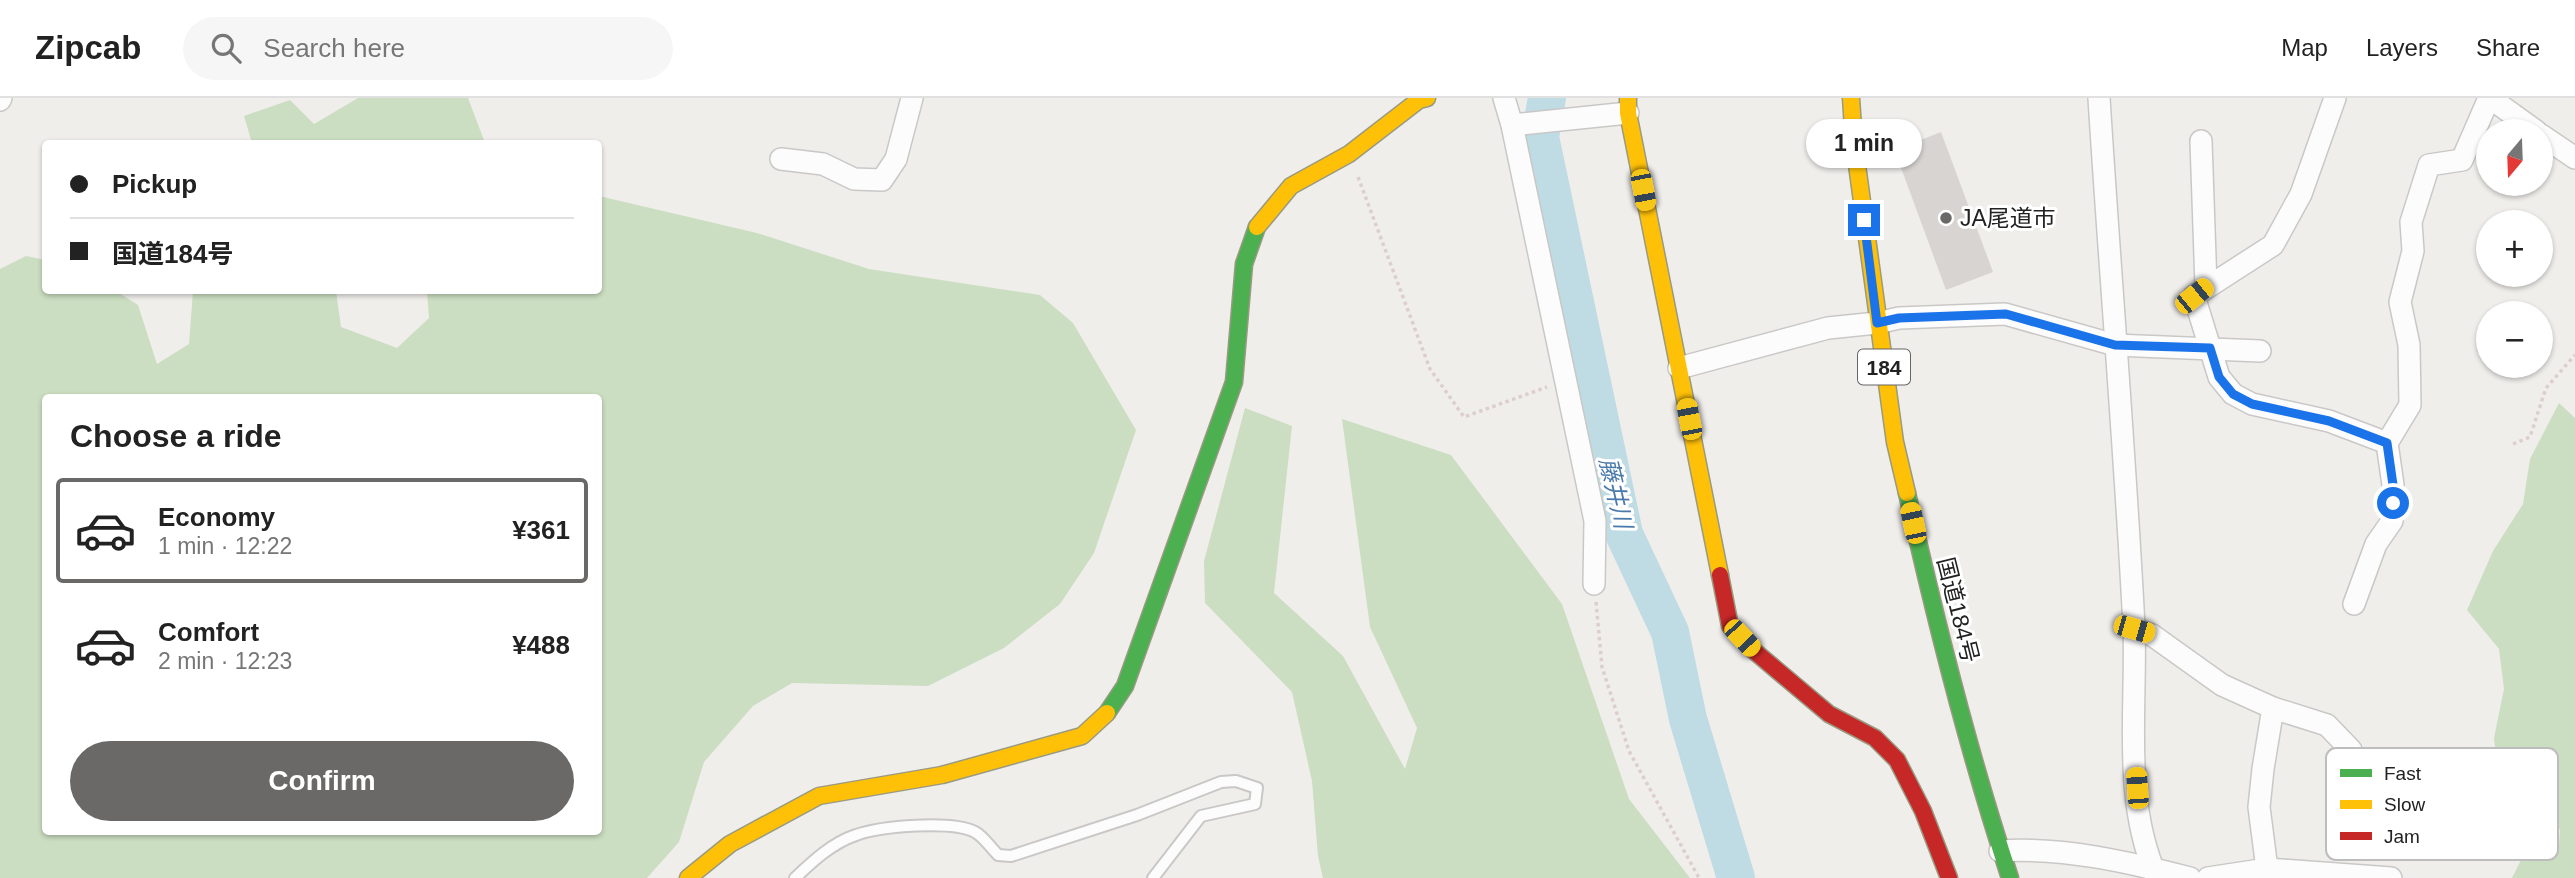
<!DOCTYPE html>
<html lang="en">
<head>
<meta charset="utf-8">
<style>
  :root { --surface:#fff; --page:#f6f6f6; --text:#222; --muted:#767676; --line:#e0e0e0; --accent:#6a6968 }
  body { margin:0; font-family:Arial,"Noto Sans JP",sans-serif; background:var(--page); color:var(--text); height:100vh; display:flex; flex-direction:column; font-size:26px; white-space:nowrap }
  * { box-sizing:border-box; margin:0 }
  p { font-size:23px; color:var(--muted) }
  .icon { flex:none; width:38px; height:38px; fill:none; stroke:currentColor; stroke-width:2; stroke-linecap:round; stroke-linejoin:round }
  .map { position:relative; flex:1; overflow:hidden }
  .side { position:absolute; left:42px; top:296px; width:560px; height:441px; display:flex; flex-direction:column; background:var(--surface); border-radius:7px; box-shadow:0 2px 5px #0004 }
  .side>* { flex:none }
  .guide { position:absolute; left:42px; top:42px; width:560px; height:154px; border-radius:7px; box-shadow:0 2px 5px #0004; display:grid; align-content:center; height:154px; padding:0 28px; background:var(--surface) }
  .needle { width:46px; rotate:199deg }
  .fabs { position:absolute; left:2476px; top:21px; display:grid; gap:14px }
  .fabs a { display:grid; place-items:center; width:77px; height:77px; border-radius:50%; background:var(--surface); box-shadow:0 2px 5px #0004; font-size:35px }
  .end { position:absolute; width:32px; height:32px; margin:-16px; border:9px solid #1a73e8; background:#fff; box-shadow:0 0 0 4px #fff }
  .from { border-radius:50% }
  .bubble { position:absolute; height:49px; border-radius:24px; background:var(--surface); box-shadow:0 2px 5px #0004; font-size:23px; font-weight:800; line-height:49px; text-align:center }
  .car { position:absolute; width:21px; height:42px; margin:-21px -10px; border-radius:9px; box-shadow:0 0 5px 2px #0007; background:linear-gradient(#f5c518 24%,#345 0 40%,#f5c518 0 76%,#345 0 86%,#f5c518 0) }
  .guide b { display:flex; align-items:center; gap:24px; height:66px; font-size:26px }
  .guide b+b { border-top:2px solid var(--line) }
  .guide i { width:18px; height:18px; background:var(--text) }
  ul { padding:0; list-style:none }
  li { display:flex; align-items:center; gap:21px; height:105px; margin:0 14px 10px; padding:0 14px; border:4px solid transparent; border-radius:7px }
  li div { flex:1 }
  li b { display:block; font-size:26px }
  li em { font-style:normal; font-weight:800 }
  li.on { border-color:var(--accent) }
  li>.icon { width:63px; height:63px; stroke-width:1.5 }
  h2 { padding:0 28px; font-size:32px; line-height:84px }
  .action { display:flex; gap:14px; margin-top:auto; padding:14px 28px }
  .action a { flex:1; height:80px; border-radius:42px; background:var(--accent); color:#fff; font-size:28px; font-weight:800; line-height:80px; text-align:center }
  header { display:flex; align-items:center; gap:42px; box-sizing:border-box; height:98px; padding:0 35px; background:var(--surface); border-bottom:2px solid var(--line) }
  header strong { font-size:33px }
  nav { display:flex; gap:38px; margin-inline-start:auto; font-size:24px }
  .search { width:490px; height:63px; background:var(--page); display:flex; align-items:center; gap:18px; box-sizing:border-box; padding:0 24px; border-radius:38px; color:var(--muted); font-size:26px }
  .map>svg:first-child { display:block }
</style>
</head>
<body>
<header>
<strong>Zipcab</strong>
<div class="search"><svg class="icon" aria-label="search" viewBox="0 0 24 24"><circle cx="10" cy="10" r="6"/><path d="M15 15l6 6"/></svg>Search here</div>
<nav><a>Map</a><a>Layers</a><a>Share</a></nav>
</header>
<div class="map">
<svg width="2575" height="780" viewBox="0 0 2575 780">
  <rect width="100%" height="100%" fill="#f0eeeb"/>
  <g fill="#cbdec1" fill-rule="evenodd">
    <polygon points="358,0 468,0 485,45 252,45 244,18 290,2 314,26"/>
    <path d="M599 98 757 135 869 171 1040 197 1073 225 1136 332 1094 455 1060 506 1004 550 928 588 792 585 753 608 704 664 679 744 647 780H0V171L26 158 45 162 46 192 116 193 138 207 157 266 189 246 193 193H336L341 229 397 250 429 220 427 193 598 192ZM46 299H598V733H46Z"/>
    <polygon points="2559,305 2575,320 2575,780 2512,780 2534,736 2559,747 2560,731 2536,722 2500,692 2494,640 2504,591 2499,551 2467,512 2493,453 2523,406 2530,361"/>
    <polygon points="1245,310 1292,328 1274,495 1343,558 1405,671 1417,630 1370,529 1342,321 1451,357 1562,506 1629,701 1690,780 1323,780 1318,758 1312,683 1292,594 1205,505 1204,463"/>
  </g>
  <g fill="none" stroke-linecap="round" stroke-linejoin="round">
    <polyline stroke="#bfdbe3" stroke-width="38" points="1547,0 1540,39 1624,436 1670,534 1688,621 1736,780"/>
  </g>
  <polygon fill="#d7d4d2" points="1941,34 1993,174 1946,192 1900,67 1908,47"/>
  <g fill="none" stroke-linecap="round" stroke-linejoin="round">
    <defs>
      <path id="lane" d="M795 780C813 763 832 745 856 737 881 728 952 722 975 734 983 738 991 750 998 757L1011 758 1137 717 1221 684 1236 683 1257 690 1255 706 1201 718 1153 780"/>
      <g id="street">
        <polyline points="1504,0 1512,27 1595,423 1594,486"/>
        <path d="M2099 0C2110 176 2125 352 2134 529 2137 611 2122 702 2157 780"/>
        <polyline points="2335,0 2301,96 2273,147 2194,198 2219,279 2233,296 2252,306 2329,323 2387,345"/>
        <polyline points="2490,0 2536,33"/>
        <polyline points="0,2 1,0"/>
        <polyline points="1512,27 1628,15"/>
        <polyline points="2541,37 2575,60"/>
        <polyline points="2201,43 2206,188"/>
        <polyline points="781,61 823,66 854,81 882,82 896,61 912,0"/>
        <polyline points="1679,270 1828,230 1877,225 1899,220 2005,216 2115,247 2260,253"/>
        <polyline points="2354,506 2376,446 2392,423 2393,387 2387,345 2410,307 2409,247 2400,204 2413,153 2411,124 2429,67 2462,62 2489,0"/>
        <polyline points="2134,531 2152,537 2222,587 2273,610 2327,627 2351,652 2352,664 2375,680 2414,700"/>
        <path d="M2000 753C2063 749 2129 764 2190 780"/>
        <polyline points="2267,771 2259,709 2263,671 2273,610"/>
        <polyline points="2208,780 2267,771 2391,780"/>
      </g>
      <g id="fast">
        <path d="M1907 395C1936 525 1968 653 2010 780"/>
        <polyline points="1107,615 1125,588 1234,284 1244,166 1257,129"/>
      </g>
      <g id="slow">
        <polyline points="1628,0 1628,15 1720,477"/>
        <polyline points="1851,0 1854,45 1895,344 1907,395"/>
        <polyline points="1257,129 1291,88 1349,56 1419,2 1427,0"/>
        <polyline points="688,780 730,746 819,698 942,677 1082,638 1107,615"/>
      </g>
      <polyline id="jam" points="1720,477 1730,528 1753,552 1829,616 1875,640 1897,662 1923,713 1949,780"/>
    </defs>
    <use href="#lane" stroke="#c9c8c7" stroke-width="14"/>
    <use href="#street" stroke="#c9c8c7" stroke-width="24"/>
    <use href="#fast" stroke="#999a82" stroke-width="19"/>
    <use href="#slow" stroke="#999a82" stroke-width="19"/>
    <use href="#jam" stroke="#999a82" stroke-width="19"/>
    <g stroke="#dccecd" stroke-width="3.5" stroke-dasharray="3.5 3.5" stroke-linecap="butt">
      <polyline points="1358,79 1430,271 1464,319 1547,289"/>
      <polyline points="2513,346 2530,339 2546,290 2575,257"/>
      <polyline points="1596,504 1602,569 1629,653 1699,780"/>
    </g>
    <use href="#lane" stroke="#fdfcfc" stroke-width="10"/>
    <use href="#street" stroke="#fdfcfc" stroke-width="21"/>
    <use href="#fast" stroke="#4caf50" stroke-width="16"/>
    <use href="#slow" stroke="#ffc107" stroke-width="16"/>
    <use href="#jam" stroke="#c62828" stroke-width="16"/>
  </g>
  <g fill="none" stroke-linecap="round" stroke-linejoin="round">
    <polyline stroke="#1a73e8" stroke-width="9" points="1864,122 1877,225 1899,220 2006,216 2115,247 2210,250 2219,279 2233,296 2252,306 2329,323 2387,345 2393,387 2393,405"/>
  </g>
  <circle fill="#6a6968" stroke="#fff" stroke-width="2.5" cx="1946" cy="120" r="7"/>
  <g text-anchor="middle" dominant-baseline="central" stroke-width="6" stroke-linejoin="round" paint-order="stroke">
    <rect fill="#fff" stroke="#646464" stroke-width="2" x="1858" y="251.5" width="52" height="35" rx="5"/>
    <g font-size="21" font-weight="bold" fill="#222">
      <text x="1884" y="269">184</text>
    </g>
    <g font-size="23" fill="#222" stroke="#fff" text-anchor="start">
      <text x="1960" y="120">JA尾道市</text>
    </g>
    <g font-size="23" fill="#222" stroke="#fff">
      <text transform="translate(1958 512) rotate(76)">国道184号</text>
    </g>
    <g font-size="24" font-style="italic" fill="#4a7aab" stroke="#fff">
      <text transform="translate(1616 395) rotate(77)">藤井川</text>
    </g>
  </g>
  <rect x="2326" y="650" width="232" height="112" rx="10" fill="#fff" stroke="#bdbdbd" stroke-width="2"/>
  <rect x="2340" y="671" width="32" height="8" fill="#4caf50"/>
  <rect x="2340" y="702" width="32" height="9" fill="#ffc107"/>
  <rect x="2340" y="734" width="32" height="8" fill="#c62828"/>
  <g font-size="19" fill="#222">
    <text x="2384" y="682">Fast</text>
    <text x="2384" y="713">Slow</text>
    <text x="2384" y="745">Jam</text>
  </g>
</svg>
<div class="fabs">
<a><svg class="needle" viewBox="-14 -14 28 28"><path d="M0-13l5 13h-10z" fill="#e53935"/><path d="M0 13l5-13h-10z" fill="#767676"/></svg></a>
<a>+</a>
<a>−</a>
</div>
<i class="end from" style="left:2393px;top:405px"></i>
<i class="end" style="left:1864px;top:122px"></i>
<div class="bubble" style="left:1806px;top:21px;width:116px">1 min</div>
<i class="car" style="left:1643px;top:92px;rotate:169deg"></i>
<i class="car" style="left:2194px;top:198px;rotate:51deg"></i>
<i class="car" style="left:1689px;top:321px;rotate:349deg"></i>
<i class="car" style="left:1913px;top:425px;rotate:348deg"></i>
<i class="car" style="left:2134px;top:531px;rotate:106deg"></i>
<i class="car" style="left:1742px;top:540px;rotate:137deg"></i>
<i class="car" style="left:2137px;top:690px;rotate:356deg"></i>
<div class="guide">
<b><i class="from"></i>Pickup</b>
<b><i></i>国道184号</b>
</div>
<section class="side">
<h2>Choose a ride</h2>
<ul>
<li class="on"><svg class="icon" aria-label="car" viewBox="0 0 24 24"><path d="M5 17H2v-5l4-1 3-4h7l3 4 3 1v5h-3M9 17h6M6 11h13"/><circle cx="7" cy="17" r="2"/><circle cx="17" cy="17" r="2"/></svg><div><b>Economy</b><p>1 min · 12:22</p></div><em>¥361</em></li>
<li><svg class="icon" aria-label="car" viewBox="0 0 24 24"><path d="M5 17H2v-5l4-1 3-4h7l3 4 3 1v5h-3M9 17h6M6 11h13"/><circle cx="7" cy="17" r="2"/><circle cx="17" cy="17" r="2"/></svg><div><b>Comfort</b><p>2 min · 12:23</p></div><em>¥488</em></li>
</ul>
<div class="action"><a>Confirm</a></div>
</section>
</div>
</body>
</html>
